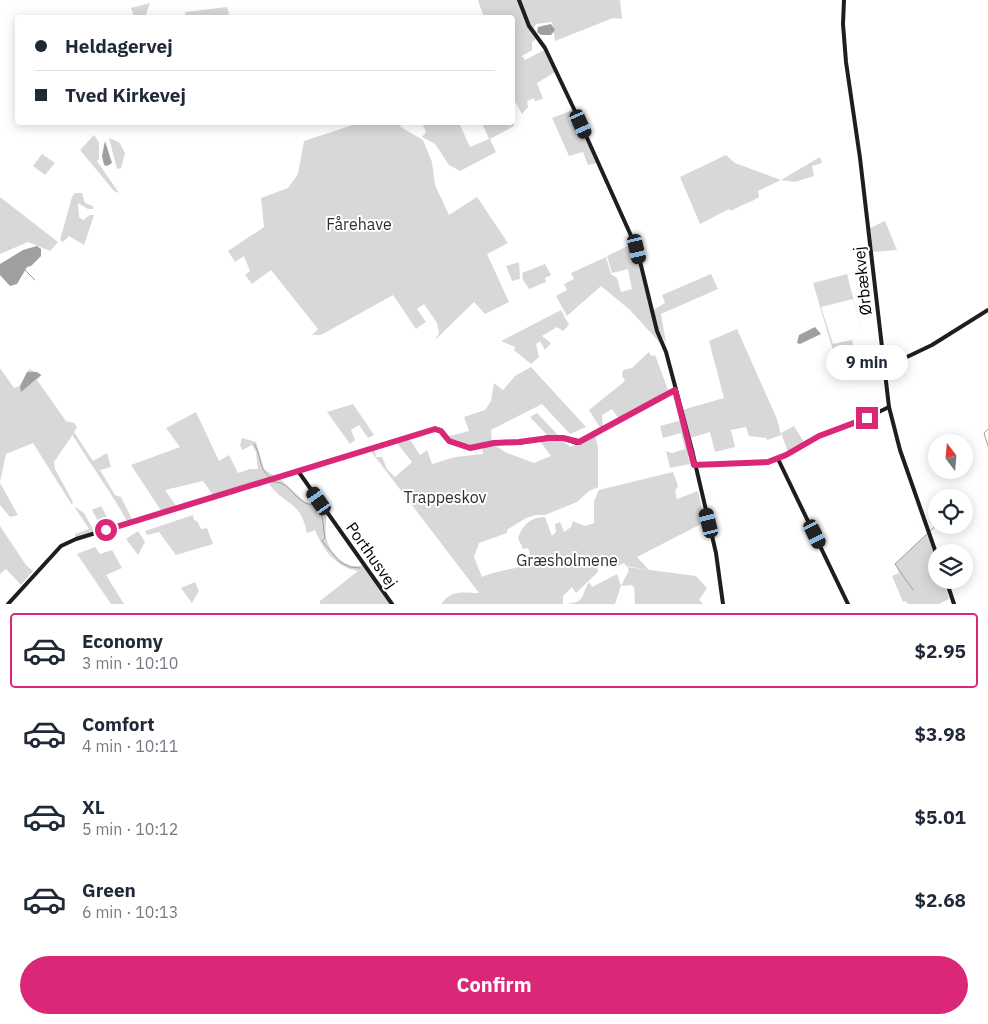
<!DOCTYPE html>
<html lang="en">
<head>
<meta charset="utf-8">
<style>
  :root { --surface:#fff; --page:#f6f6f7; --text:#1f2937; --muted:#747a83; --line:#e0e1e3; --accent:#db2777 }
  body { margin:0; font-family:"IBM Plex Sans",sans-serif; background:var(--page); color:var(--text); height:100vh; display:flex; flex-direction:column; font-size:19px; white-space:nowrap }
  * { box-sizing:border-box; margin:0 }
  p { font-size:16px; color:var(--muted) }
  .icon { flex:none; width:28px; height:28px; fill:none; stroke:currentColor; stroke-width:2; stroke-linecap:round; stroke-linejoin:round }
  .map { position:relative; height:604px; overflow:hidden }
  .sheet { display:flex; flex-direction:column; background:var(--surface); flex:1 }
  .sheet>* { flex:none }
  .guide { position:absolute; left:15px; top:15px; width:500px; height:110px; border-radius:5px; box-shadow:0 2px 12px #0003; display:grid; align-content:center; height:110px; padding:0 20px; background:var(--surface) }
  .needle { width:32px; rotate:344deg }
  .controls { position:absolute; left:928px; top:434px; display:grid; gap:10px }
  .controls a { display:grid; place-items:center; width:45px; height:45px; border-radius:50%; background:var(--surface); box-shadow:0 2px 12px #0003; font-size:25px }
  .end { position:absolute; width:22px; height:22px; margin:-11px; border:6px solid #db2777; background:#fff; box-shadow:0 0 0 2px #fff }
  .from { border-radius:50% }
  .bubble { position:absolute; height:35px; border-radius:18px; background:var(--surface); box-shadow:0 2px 12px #0003; font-size:16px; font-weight:700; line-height:35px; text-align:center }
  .car { position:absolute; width:15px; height:30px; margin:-15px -8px; border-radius:6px; box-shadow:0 0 4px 1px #0007; background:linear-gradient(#222 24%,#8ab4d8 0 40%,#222 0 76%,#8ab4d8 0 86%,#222 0) }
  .guide b { display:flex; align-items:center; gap:18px; height:48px; font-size:19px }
  .guide b+b { border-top:1px solid var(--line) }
  .guide i { width:12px; height:12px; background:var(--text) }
  ul { padding:9px 0 0; list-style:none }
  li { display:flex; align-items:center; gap:15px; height:75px; margin:0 10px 8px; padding:0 10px; border:2px solid transparent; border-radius:5px }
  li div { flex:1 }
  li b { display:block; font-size:19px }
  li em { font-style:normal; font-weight:700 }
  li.current { border-color:var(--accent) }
  li>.icon { width:45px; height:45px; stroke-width:1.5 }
  .primary-button { display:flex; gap:10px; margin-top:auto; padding:10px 20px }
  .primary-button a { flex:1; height:58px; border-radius:30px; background:var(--accent); color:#fff; font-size:20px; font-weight:700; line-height:58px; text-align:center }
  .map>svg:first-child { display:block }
</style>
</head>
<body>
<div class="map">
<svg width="988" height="604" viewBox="0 0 988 604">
  <rect width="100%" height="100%" fill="#fff"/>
  <g fill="#d8d8d8">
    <polygon points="478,0 519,0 537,38 532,42 532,50 522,56 525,60 544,50 555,72 537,83 543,99 535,101 534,98 527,101 528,107 522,114 516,103 513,104 512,18 480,17 483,15"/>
    <polygon points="520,0 620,0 622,19 613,18 555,41 552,22 536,24 534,28 541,41 530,26"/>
    <polygon points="150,3 145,17 134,17 131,8"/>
    <polygon points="227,7 230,17 186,17 185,12"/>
    <polygon points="573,110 574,115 568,118 571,124 579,124 597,163 588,165 583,152 569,156 552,118"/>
    <polygon points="513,118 514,126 490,139 496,152 460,171 449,165 435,144 422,137 426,132 422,123 459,123 470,147 489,139 482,123 512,122"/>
    <polygon points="359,123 411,123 399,126 423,140 432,162 435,185 449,215 477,197 508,243 487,254 509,302 485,314 474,302 435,340 439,333 437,323 424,304 417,309 426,322 416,329 393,295 321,335 312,335 318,329 271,270 252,284 245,275 250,271 244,256 235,262 228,251 264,227 261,198 288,188 298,174 304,141"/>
    <polygon points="94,135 99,142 99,159 97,161 119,193 114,191 80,150"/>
    <polygon points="109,138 119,142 125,153 121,168 117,169"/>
    <polygon points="42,154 55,163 45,175 33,166"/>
    <path d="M726 155 735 163 781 180 820 157 822 163 812 166 814 176 795 182 781 180 758 191 759 197C750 203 740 205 731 211L729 209 700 224 680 177Z"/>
    <polygon points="75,193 82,193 85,203 93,206 93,209 88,209 78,203 79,217 83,220 90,215 94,215 84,245 69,236 63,242 60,240 72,197"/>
    <polygon points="0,197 58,242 50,251 28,242 0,254"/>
    <polygon points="885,221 897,250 873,252 870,228"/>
    <polygon points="634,243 661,344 630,310 601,286 567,316 556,296 567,290 564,284 574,279 571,273 606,257 611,274 617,278 621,292 632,289 628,269 612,273 607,256"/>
    <polygon points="519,262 520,279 512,281 506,266"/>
    <polygon points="545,264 551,275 545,278 546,282 529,289 523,280 522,273"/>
    <polygon points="711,274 718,289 661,314 666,343 658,330 653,310 665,303 662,295"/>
    <polygon points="847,274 863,336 853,299 821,307 833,344 852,340 857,365 839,371 813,283"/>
    <polygon points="561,310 569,325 563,331 557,327 542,336 551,343 545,350 540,341 536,344 539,357 531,364 514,350 515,347 501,341"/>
    <polygon points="737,329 777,419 781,435 767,440 766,438 749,436 746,427 731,430 735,447 715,452 710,432 690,438 682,410 724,398 709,341"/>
    <polygon points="649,352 651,356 655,355 668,390 619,419 612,409 602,415 603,428 601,429 589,410 625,381 622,375 623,370 632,368"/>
    <path d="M531 367 586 427 570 434 542 404 491 430 492 443C474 448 463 446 446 437L469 431 464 417 485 410 491 401 494 383 503 390 515 376Z"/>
    <path d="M0 368 14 388 22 385 29 369 42 375 37 380 66 421 74 423 77 427 74 432 93 461 107 453 111 467 100 470 115 495 121 497 132 519 127 521C111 492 91 465 73 436L74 433 54 462 55 469 73 502 72 505 33 443 6 454 0 482Z"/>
    <polygon points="353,404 374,435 368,438 359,425 351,430 355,440 350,444 327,412"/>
    <polygon points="196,412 219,461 229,455 238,473 250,469 258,469 256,452 252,445 242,450 240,445 242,438 256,442 264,469 274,476 213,495 203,481 165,490 177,507 162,512 131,465 180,447 166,428"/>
    <polygon points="537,413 558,435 547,435 530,417"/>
    <polygon points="682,420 691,454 688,456 690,464 670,468 666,451 672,453 685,449 681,433 663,438 660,426"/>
    <polygon points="794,426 804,442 788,452 781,433"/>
    <path d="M595 435 598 447V487L589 491 577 502 545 515H536L526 518 507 530V533L479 543 474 557 482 577C499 570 516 569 533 563L528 548 523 549 518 538C522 525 532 516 545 517L552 536 556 532 555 524 560 522 564 532 571 527 573 521 585 526 594 523V501L599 490 607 488 673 472 678 486 675 491 677 499 698 491 705 522 637 557 649 570 626 566 624 563 616 567 609 556 597 563 598 572 576 593 572 587 563 596V604H441C452 589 463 593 479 593L370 450H375L376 457H382L387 469 395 477 412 462 396 442 409 438 420 455 427 450 432 464 455 457 483 454 482 448 494 445 507 453 534 463 551 456 539 440 561 439 570 447Z"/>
    <path d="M282 477 281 480C288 486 295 493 302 499 310 506 315 502 322 512L324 509C329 518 324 526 326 536 328 552 346 571 363 565L390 604H320V601L358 571C336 567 323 550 315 530L307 533C300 499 286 507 269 484Z"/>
    <polygon points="0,483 18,515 10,517 0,505"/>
    <polygon points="74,506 84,513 94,531 76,538 75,534 89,529"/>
    <polygon points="101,506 110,523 101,527 92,510"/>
    <polygon points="193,515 194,520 197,521 201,529 207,528 213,544 176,555 159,532 147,535 145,531"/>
    <polygon points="0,526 26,565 33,571 21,585 6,569 0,574"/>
    <polygon points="138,531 145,542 138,555 126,539"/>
    <polygon points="927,534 936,559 936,580 944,580 949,599 939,604 908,604 906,601 903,602 892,576 899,573 895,564"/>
    <polygon points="95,547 100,554 112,550 122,568 106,575 124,604 111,604 77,554"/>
    <path d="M627 567 696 576 707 588 699 600 703 604H635L634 587 631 585 621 586 615 604H566C586 602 580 597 589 582L592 587 617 574 621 586 629 570Z"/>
    <polygon points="195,582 199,591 192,603 181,588"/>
  </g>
  <g fill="#9f9f9f">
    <polygon points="551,24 555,30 551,35 541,35 537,32 538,27"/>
    <polygon points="105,141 112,163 107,166 104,165 102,156"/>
    <polygon points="37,246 41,249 41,256 31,266 27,267 17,284 10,286 0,275 0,264 23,250"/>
    <polygon points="815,327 821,334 800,344 797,343 799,335"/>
    <polygon points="27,372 37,372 41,375 21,392 20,386"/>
  </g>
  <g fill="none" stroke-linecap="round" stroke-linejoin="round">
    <g stroke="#9f9f9f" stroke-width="1">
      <polyline points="25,270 35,280"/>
      <polyline points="988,429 984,433 988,446"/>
      <path d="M254 444C262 455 258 468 269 477"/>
      <path d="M270 482C289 481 289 492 302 501 308 506 315 503 319 510 324 518 323 529 325 538L322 541 340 562 350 567 360 568"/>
      <polyline points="930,531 937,525"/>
      <polyline points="913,590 895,564 928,533"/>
    </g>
    <g stroke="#1e1e1e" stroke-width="4">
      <polyline points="519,0 529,26 545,48 574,109 637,249 657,331 666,352 692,450 716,553 723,604"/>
      <polyline points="844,0 843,24 846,62 860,158 889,407 900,450 936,553"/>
      <polyline points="884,368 932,345 988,310"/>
      <polyline points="778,459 848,604"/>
      <polyline points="694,465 768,462 786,455 819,436 862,420 889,407"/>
      <polyline points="298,471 392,604"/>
      <polyline points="946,580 954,604"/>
      <polyline points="8,604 61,546 76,539 435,429 441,431 449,441 470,448 497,442 519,443 549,437 563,438 577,443 676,389"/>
    </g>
  </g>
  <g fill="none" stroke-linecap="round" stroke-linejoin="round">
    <polyline stroke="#db2777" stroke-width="6" points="106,530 435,429 441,431 449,441 470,448 494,443 519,442 549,438 563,438 579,442 675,390 694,465 768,462 786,455 819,436 867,418"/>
  </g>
  <g text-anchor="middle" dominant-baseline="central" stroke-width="4" stroke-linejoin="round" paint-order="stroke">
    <g font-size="16" fill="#2f2f2f" stroke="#fff">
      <text x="359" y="224">Fårehave</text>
      <text x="445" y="497">Trappeskov</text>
      <text x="567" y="560">Græsholmene</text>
    </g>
    <g font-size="16" fill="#000" stroke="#fff">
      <text transform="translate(862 281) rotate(-96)">Ørbækvej</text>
      <text transform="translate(372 555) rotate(55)">Porthusvej</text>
    </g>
  </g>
</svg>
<div class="controls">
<a><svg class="needle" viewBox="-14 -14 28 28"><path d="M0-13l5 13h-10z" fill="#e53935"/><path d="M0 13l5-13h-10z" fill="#747a83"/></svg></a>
<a><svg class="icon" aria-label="locate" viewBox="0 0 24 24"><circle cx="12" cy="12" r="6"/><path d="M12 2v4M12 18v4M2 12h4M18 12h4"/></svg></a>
<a><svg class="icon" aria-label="layers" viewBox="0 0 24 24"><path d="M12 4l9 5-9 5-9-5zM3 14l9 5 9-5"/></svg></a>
</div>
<i class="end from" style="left:106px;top:530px"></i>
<i class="end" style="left:867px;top:418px"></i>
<div class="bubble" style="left:826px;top:345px;width:82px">9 min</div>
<i class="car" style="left:581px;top:124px;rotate:156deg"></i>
<i class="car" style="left:637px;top:249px;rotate:167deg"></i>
<i class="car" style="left:319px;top:501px;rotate:325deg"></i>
<i class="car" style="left:709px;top:523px;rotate:346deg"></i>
<i class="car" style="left:815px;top:534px;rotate:154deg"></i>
<div class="guide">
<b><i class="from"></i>Heldagervej</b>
<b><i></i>Tved Kirkevej</b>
</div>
</div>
<section class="sheet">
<ul>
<li class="current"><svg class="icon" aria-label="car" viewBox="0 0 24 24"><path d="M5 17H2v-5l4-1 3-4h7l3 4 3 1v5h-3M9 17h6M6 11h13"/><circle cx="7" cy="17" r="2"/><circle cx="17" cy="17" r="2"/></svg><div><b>Economy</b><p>3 min · 10:10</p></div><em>$2.95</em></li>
<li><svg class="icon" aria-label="car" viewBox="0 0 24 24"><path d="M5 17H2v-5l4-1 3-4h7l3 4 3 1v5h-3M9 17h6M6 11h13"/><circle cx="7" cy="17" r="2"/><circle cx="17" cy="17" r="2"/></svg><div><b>Comfort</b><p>4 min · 10:11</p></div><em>$3.98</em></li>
<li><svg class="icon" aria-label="car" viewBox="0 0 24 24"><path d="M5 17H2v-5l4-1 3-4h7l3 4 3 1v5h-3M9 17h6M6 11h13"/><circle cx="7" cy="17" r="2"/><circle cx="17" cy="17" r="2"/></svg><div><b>XL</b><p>5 min · 10:12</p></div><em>$5.01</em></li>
<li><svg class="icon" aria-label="car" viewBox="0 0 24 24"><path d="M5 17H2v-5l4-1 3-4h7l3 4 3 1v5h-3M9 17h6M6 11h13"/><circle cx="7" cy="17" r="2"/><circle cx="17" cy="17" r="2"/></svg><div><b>Green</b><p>6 min · 10:13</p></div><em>$2.68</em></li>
</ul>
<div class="primary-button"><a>Confirm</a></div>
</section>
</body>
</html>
